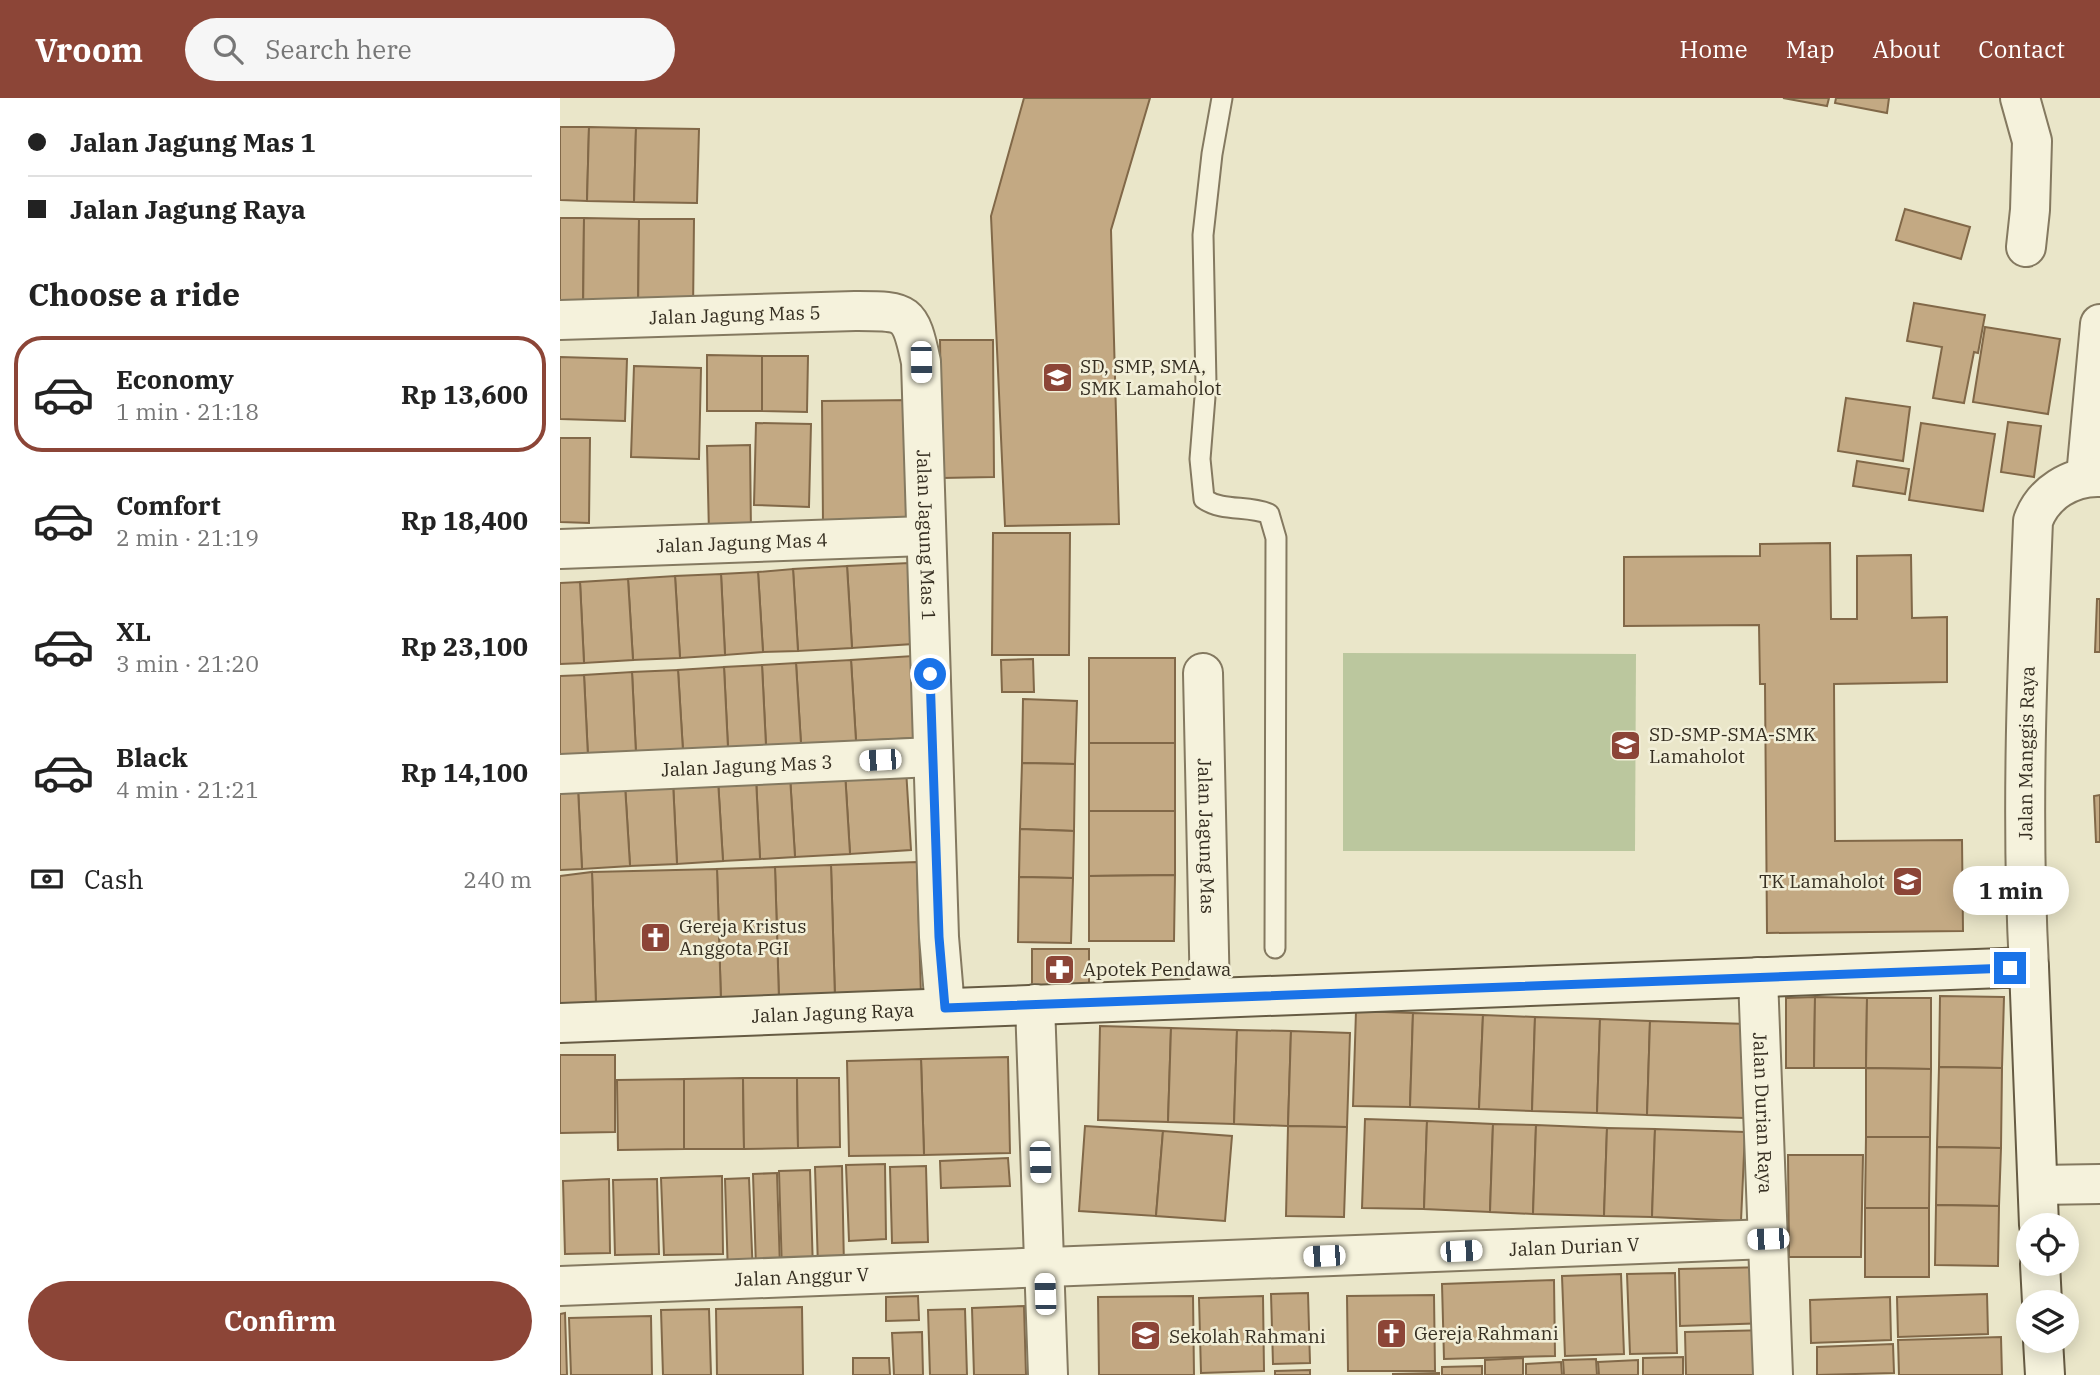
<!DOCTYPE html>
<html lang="en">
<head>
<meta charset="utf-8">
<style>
  :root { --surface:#fff; --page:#f6f6f6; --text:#222; --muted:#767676; --line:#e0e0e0; --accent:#8c4537 }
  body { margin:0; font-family:"IBM Plex Serif",serif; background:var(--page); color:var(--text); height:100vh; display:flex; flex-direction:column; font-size:26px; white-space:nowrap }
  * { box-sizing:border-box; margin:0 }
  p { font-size:23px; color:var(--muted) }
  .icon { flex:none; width:38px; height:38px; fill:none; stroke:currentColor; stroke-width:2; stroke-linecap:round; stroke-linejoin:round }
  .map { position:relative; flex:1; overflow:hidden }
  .details { display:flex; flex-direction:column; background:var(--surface); width:560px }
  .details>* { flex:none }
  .top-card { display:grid; align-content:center; height:154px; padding:0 28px; background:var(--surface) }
  .buttons { position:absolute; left:1456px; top:1115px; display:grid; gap:14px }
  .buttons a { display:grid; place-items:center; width:63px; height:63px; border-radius:50%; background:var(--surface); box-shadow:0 4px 18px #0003; font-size:35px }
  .end { position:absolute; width:32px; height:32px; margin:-16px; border:9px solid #1a73e8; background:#fff; box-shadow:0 0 0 4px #fff }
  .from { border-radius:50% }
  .bubble { position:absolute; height:49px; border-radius:24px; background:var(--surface); box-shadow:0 4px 18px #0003; font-size:23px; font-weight:700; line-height:49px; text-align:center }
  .car { position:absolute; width:21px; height:42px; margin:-21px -10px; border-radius:9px; box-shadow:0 0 5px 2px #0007; background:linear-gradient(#fff 24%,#345 0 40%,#fff 0 76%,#345 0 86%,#fff 0) }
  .top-card b { display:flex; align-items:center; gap:24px; height:66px; font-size:26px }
  .top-card b+b { border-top:2px solid var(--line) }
  .top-card i { width:18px; height:18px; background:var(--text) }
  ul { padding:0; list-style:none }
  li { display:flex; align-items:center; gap:21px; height:116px; margin:0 14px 10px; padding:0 14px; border:4px solid transparent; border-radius:28px }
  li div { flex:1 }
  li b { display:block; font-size:26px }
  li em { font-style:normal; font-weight:700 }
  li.on { border-color:var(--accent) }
  li>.icon { width:63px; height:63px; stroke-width:1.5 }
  h2 { padding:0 28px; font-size:32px; line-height:84px }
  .pay { display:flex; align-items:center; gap:18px; height:77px; padding:0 28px; font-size:26px }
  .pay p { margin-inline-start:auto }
  .primary-button { display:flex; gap:14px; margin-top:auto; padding:14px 28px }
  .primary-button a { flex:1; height:80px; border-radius:42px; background:var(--accent); color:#fff; font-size:28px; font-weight:700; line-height:80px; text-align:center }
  header { display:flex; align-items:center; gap:42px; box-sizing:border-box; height:98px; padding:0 35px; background:var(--accent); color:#fff }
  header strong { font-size:33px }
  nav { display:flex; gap:38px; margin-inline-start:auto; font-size:24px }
  .search { width:490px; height:63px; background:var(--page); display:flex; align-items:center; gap:18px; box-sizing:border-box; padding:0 24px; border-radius:38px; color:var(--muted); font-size:26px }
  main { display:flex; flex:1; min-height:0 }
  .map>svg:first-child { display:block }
</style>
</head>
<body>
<header>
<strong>Vroom</strong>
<div class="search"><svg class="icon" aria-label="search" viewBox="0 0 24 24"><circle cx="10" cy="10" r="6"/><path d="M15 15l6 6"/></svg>Search here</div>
<nav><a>Home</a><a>Map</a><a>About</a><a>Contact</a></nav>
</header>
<main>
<section class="details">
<div class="top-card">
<b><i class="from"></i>Jalan Jagung Mas 1</b>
<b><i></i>Jalan Jagung Raya</b>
</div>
<h2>Choose a ride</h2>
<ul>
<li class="on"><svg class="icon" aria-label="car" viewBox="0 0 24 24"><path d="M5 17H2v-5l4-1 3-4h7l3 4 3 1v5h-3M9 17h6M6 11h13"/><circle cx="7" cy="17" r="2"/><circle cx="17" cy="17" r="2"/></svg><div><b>Economy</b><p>1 min · 21:18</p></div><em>Rp 13,600</em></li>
<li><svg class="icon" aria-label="car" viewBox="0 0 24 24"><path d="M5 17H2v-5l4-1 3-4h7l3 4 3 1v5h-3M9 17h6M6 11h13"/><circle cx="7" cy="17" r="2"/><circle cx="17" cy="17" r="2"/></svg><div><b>Comfort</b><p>2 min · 21:19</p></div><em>Rp 18,400</em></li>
<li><svg class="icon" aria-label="car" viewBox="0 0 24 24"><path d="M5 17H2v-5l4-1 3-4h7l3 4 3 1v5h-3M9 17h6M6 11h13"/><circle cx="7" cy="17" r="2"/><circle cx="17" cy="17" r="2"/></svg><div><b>XL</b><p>3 min · 21:20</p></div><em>Rp 23,100</em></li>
<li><svg class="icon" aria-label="car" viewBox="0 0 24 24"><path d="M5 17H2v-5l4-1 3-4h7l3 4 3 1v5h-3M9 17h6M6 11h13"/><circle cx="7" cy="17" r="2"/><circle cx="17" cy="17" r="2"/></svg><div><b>Black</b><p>4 min · 21:21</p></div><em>Rp 14,100</em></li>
</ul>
<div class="pay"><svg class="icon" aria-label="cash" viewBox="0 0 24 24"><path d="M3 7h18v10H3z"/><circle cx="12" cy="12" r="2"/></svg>Cash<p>240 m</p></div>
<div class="primary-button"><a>Confirm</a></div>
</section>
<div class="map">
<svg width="1540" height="1277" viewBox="0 0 1540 1277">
  <rect width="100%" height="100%" fill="#eae6c9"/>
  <polygon fill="#bbc79e" points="783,555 1076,556 1075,753 783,753"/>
  <g fill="#c3a983" stroke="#816848" stroke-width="2">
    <polygon points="464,0 590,0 551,132 559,426 445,428 431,118"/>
    <polygon points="1223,0 1269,0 1267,8"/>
    <polygon points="1276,0 1329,0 1327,15 1275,5"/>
    <polygon points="0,29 29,29 27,103 0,102"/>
    <polygon points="29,29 76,30 74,104 27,103"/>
    <polygon points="76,30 139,31 137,105 74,104"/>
    <polygon points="1345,111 1410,129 1401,161 1336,142"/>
    <polygon points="0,120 24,120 23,219 0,219"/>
    <polygon points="24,120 79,121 78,216 23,219"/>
    <polygon points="79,121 134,121 133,215 78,216"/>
    <polygon points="1354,205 1425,217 1418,255 1414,254 1404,305 1373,300 1382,249 1347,243"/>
    <polygon points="1425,229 1500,241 1488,316 1413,304"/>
    <polygon points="380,242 433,242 434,379 382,380"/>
    <polygon points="147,257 202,258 202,313 147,313"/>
    <polygon points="202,258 248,258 247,314 202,313"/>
    <polygon points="0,259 67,261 65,323 0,321"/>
    <polygon points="74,268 141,270 139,361 71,359"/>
    <polygon points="1286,300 1350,309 1343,363 1278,353"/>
    <polygon points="353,302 355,426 263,427 262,303"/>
    <polygon points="1448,324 1481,328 1474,379 1441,374"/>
    <polygon points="196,325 251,326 249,409 194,407"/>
    <polygon points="1361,325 1435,336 1423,413 1349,402"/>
    <polygon points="0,340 30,340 29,425 0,424"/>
    <polygon points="190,347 191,435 149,436 147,348"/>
    <polygon points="1297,363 1349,371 1345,396 1293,388"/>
    <polygon points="433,435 510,435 509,557 432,557"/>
    <polygon points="1270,445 1271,521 1297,521 1297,458 1351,457 1352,520 1387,519 1387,584 1274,586 1275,743 1402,742 1403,833 1207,835 1205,586 1200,586 1199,527 1064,528 1064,459 1200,458 1200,446"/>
    <polygon points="349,465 353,546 292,550 287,468"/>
    <polygon points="287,468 292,550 238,553 233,471"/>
    <polygon points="233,471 238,553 203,554 198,474"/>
    <polygon points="198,474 203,554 165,557 161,476"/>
    <polygon points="161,476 165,557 120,560 115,478"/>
    <polygon points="115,478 120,560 73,562 68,481"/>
    <polygon points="68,481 73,562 24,565 20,484"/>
    <polygon points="20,484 24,565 0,566 0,485"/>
    <polygon points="1537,501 1540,501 1540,554 1535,554"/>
    <polygon points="353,558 357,640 296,643 291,562"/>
    <rect x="529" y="560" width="86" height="85"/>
    <polygon points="473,561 474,594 442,594 441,562"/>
    <polygon points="291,562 296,643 241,646 236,565"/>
    <polygon points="236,565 241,646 206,648 202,567"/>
    <polygon points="202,567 206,648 168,650 164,569"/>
    <polygon points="164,569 168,650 123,653 118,572"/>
    <polygon points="118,572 123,653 76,656 72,574"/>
    <polygon points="72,574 76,656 28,659 24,577"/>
    <polygon points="24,577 28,659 0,660 0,578"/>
    <polygon points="463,601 517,603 515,666 462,665"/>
    <rect x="529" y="645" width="86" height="68"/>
    <polygon points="462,665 515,666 514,733 460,731"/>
    <polygon points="346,671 351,752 290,756 285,674"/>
    <polygon points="285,674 290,756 235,759 230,678"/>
    <polygon points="230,678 235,759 200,761 196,680"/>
    <polygon points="196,680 200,761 163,763 158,682"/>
    <polygon points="158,682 163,763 117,766 113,684"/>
    <polygon points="113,684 117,766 70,768 65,687"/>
    <polygon points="65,687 70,768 22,771 18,690"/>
    <polygon points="18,690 22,771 0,772 0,691"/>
    <polygon points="1540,697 1540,744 1536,744 1534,698"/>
    <polygon points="529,713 615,713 615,777 529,778"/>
    <polygon points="460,731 514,733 513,780 459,779"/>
    <polygon points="357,764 361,898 275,901 271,767"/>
    <polygon points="271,767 275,901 219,902 215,769"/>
    <polygon points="215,769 219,902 161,904 157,771"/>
    <polygon points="157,771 161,904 36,908 32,774"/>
    <polygon points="32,774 36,908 0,909 0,778"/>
    <polygon points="615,777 614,843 529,843 529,778"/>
    <polygon points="459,779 513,780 511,845 458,844"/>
    <rect x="472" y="851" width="57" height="40"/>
    <polygon points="1380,898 1444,899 1442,970 1379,969"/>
    <polygon points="1255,899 1254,970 1226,970 1226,900"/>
    <polygon points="1255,899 1307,900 1306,970 1254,970"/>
    <polygon points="1307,900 1371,900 1371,971 1306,970"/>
    <polygon points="796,913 853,915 850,1009 793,1008"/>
    <polygon points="853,915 923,917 919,1011 850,1009"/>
    <polygon points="923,917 975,919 972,1013 919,1011"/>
    <polygon points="975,919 1040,921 1037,1015 972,1013"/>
    <polygon points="1040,921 1090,923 1087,1017 1037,1015"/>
    <polygon points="1090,923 1188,926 1185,1020 1087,1017"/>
    <polygon points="540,928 611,930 608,1024 538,1022"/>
    <polygon points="611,930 677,932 674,1026 608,1024"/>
    <polygon points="677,932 731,933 728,1028 674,1026"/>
    <polygon points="731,933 790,935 787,1029 728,1028"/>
    <polygon points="0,957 55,957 55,1034 0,1035"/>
    <polygon points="448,959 450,1055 364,1057 361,961"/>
    <polygon points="361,961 364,1057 289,1058 287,963"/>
    <polygon points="1379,969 1442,970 1441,1050 1377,1049"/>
    <polygon points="1306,970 1371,971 1370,1039 1306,1039"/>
    <polygon points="183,980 184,1051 124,1051 124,981"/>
    <polygon points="183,980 237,980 238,1050 184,1051"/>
    <polygon points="237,980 279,980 280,1049 238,1050"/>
    <polygon points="124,981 124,1051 58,1052 57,982"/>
    <polygon points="805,1021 867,1023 864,1111 802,1110"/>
    <polygon points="867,1023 933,1026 930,1114 864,1111"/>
    <polygon points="933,1026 976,1027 973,1116 930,1114"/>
    <polygon points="976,1027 1047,1030 1044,1118 973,1116"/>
    <polygon points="525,1028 603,1033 596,1118 519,1113"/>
    <polygon points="728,1028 787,1029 784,1119 726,1118"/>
    <polygon points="1047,1030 1095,1031 1092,1119 1044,1118"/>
    <polygon points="1095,1031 1185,1034 1181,1123 1092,1119"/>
    <polygon points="603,1033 672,1038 665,1123 596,1118"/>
    <polygon points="1306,1039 1370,1039 1369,1110 1305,1110"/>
    <polygon points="1377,1049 1441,1050 1439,1108 1376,1107"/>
    <polygon points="1228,1057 1303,1057 1301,1159 1229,1159"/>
    <polygon points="448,1060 450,1088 381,1090 380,1063"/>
    <polygon points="325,1066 326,1141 289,1143 286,1067"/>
    <polygon points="282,1068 284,1169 258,1170 255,1069"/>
    <polygon points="366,1068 368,1144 332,1145 330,1069"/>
    <polygon points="250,1072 253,1173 222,1174 219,1073"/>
    <polygon points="217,1075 220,1170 196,1170 193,1076"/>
    <polygon points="162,1078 163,1156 104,1157 101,1080"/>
    <polygon points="189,1080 193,1178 168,1178 165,1081"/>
    <polygon points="49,1081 50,1155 5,1156 3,1083"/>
    <polygon points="97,1081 99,1156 55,1157 53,1082"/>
    <polygon points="1376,1107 1439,1108 1438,1168 1375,1167"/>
    <rect x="1305" y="1110" width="64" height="69"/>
    <polygon points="1207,1169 1208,1225 1120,1228 1119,1171"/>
    <polygon points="1115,1175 1117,1255 1070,1256 1067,1176"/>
    <polygon points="1061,1176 1064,1256 1005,1258 1002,1178"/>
    <polygon points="994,1182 995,1258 884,1261 882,1186"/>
    <polygon points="748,1195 750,1265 713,1266 711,1196"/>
    <polygon points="1427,1196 1428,1236 1338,1239 1337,1199"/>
    <polygon points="874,1197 875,1273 788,1273 787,1198"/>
    <polygon points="358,1198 359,1222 326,1223 326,1199"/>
    <polygon points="633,1198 634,1277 539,1277 538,1199"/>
    <polygon points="703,1198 704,1273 641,1275 639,1200"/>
    <polygon points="1330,1199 1331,1242 1251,1245 1250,1202"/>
    <polygon points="464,1208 466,1277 414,1277 412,1210"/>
    <polygon points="242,1209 243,1277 157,1277 156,1211"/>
    <polygon points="149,1211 151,1277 103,1277 101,1212"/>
    <polygon points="405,1211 407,1277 370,1277 368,1212"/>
    <polygon points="5,1215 7,1277 0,1277 0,1216"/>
    <polygon points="91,1218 92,1277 11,1277 9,1220"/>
    <polygon points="1210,1232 1212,1277 1126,1277 1125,1234"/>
    <polygon points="362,1234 363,1277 334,1277 332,1235"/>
    <polygon points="1441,1239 1442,1277 1339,1277 1338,1242"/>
    <polygon points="1333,1246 1334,1275 1257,1277 1257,1249"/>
    <polygon points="1123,1259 1123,1277 1083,1277 1083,1260"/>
    <polygon points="293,1260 329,1260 330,1277 293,1277"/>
    <polygon points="963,1260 963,1277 925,1277 925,1262"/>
    <polygon points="1036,1261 1037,1277 1004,1277 1003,1262"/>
    <polygon points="1078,1262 1078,1277 1039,1277 1038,1264"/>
    <polygon points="1001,1264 1002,1277 966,1277 966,1266"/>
    <polygon points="922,1268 922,1277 882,1277 882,1269"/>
    <polygon points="750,1272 750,1277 715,1277 715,1273"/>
    <polygon points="879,1275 879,1277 833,1277 833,1276"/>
  </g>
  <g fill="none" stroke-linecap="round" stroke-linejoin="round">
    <defs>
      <path id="lane" d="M662 0 652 56 643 137 646 286 640 361 644 401C663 414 688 407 709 416L716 440 715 850"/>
      <g id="street">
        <polyline points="1460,0 1472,43 1470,112 1466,149"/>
        <path id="s1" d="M0 222 295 213C347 213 350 212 361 264L379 839 385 910"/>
        <polyline points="1526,379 1540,226"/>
        <path id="s2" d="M0 451 365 438"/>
        <path id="s3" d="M643 575 650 900"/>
        <path id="s4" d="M0 676 373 659"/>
        <path id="s5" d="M1469 869C1461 721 1467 571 1473 423 1483 395 1511 378 1540 379"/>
        <path id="s6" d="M1198 879 1213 1277"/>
        <polyline points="475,906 488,1277"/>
        <polyline points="1478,1087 1540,1086"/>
        <path id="s7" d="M0 1188 1208 1141"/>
      </g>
      <g id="secondary">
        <path id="s8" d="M0 925 1469 869 1479 1127"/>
        <polyline points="1480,1166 1482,1204"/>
        <polyline points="1483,1242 1485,1277"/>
      </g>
    </defs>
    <use href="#lane" stroke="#847960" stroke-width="23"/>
    <use href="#street" stroke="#847960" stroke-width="42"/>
    <use href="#secondary" stroke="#665b43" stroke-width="42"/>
    <use href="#lane" stroke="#f5f2dc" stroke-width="19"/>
    <use href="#street" stroke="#f5f2dc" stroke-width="38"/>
    <use href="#secondary" stroke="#f5f2dc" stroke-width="38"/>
  </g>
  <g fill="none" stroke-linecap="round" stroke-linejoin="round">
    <polyline stroke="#1a73e8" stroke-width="9" points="370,576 379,839 385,910 1450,870"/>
  </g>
  <defs>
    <symbol id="school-square" viewBox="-11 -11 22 22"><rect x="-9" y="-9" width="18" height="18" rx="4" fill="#8c4537" stroke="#f2efd8"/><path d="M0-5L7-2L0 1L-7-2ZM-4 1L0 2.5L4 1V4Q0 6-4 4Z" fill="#fff"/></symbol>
    <symbol id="church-square" viewBox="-11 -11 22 22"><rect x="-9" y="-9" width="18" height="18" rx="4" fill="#8c4537" stroke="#f2efd8"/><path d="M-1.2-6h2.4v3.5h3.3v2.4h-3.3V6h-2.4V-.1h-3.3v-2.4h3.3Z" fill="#fff"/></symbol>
    <symbol id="pharmacy-square" viewBox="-11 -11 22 22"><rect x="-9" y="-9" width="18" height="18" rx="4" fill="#8c4537" stroke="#f2efd8"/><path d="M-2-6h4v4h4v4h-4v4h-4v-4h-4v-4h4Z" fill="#fff"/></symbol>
  </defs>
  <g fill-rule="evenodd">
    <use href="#school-square" x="480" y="262" width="35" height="35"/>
    <use href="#school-square" x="1048" y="630" width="35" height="35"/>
    <use href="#school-square" x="1330" y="766" width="35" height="35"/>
    <use href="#church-square" x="78" y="822" width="35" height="35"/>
    <use href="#pharmacy-square" x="482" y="854" width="35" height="35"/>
    <use href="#church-square" x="814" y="1218" width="35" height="35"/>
    <use href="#school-square" x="568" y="1220" width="35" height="35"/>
  </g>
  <g text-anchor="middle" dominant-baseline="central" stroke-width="5" stroke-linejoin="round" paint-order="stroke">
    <g font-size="19" fill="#362f22" stroke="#f2efd8">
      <text stroke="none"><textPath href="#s1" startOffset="175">Jalan Jagung Mas 5</textPath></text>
      <text stroke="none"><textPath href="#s1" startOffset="567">Jalan Jagung Mas 1</textPath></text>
      <text stroke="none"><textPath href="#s2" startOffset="182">Jalan Jagung Mas 4</textPath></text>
      <text stroke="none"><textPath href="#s5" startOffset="214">Jalan Manggis Raya</textPath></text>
      <text stroke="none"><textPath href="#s4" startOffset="187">Jalan Jagung Mas 3</textPath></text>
      <text stroke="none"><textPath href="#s3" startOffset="163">Jalan Jagung Mas</textPath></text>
      <text stroke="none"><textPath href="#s8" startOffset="273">Jalan Jagung Raya</textPath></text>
      <text stroke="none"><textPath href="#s6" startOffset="136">Jalan Durian Raya</textPath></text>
      <text stroke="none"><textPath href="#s7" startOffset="1015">Jalan Durian V</textPath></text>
      <text stroke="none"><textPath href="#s7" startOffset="242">Jalan Anggur V</textPath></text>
    </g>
    <g font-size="19" fill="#362f22" stroke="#f2efd8" text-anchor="start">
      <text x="520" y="268">SD, SMP, SMA,<tspan x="520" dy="22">SMK Lamaholot</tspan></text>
      <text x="1089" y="636">SD-SMP-SMA-SMK<tspan x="1089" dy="22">Lamaholot</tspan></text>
      <text x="1325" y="783" text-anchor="end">TK Lamaholot</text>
      <text x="119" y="828">Gereja Kristus<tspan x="119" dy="22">Anggota PGI</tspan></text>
      <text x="523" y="871">Apotek Pendawa</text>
      <text x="854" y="1235">Gereja Rahmani</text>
      <text x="609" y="1238">Sekolah Rahmani</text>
    </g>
  </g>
</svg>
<div class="buttons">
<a><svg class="icon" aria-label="locate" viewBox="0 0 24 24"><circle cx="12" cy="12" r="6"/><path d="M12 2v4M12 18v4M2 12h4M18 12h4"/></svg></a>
<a><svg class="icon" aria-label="layers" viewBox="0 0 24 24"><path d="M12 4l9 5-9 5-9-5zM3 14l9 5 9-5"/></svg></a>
</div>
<i class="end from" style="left:370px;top:576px"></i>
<i class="end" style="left:1450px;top:870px"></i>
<div class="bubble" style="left:1393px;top:768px;width:116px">1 min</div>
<i class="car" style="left:361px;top:264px;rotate:179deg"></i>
<i class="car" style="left:320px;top:662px;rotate:267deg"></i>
<i class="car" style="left:480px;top:1064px;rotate:178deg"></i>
<i class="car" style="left:1208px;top:1141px;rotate:268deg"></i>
<i class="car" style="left:901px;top:1153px;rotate:87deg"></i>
<i class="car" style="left:764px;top:1158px;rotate:268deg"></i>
<i class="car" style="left:485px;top:1196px;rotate:358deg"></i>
</div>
</main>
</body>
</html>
